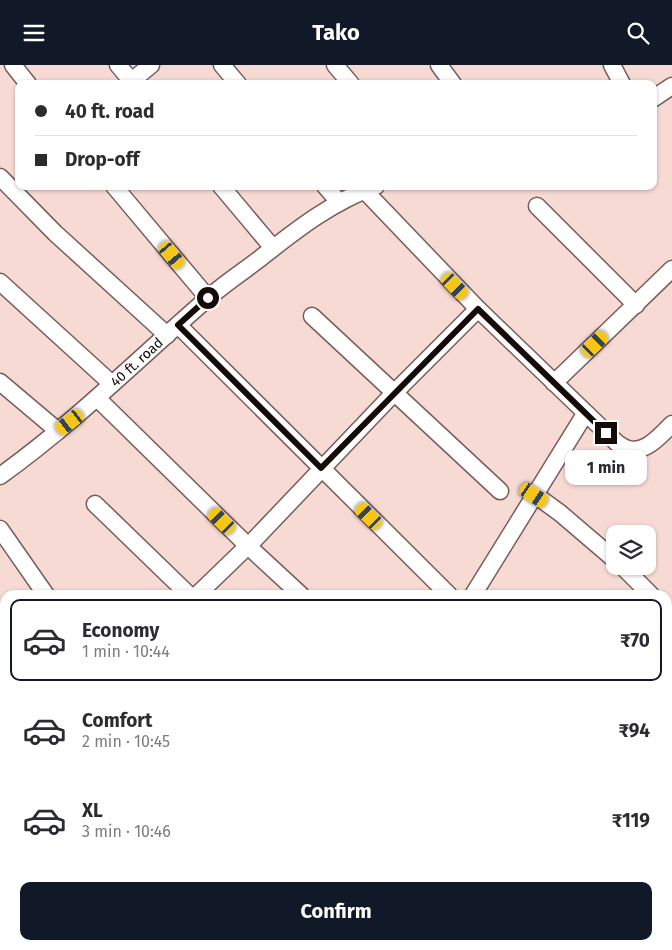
<!DOCTYPE html>
<html lang="en">
<head>
<meta charset="utf-8">
<style>
  :root { --surface:#fff; --page:#f7f7f7; --text:#2b2b33; --muted:#7c7c81; --line:#e1e1e2; --accent:#111827 }
  body { margin:0; font-family:"Fira Sans",sans-serif; background:var(--page); color:var(--text); height:100vh; display:flex; flex-direction:column; font-size:19px; white-space:nowrap }
  * { box-sizing:border-box; margin:0 }
  p { font-size:16px; color:var(--muted) }
  .icon { flex:none; width:28px; height:28px; fill:none; stroke:currentColor; stroke-width:2; stroke-linecap:round; stroke-linejoin:round }
  .map { position:relative; flex:1; overflow:hidden }
  .side { position:absolute; left:0px; top:525px; width:672px; height:360px; display:flex; flex-direction:column; background:var(--surface); border-radius:15px 15px 0 0; box-shadow:0 1px 4px #0004 }
  .side>* { flex:none }
  .top-card { position:absolute; left:15px; top:15px; width:642px; height:110px; border-radius:10px; box-shadow:0 1px 4px #0004; display:grid; align-content:center; height:110px; padding:0 20px; background:var(--surface) }
  .tools { position:absolute; left:606px; top:460px; display:grid; gap:10px }
  .tools a { display:grid; place-items:center; width:50px; height:50px; border-radius:10px; background:var(--surface); box-shadow:0 1px 4px #0004; font-size:25px }
  .end { position:absolute; width:22px; height:22px; margin:-11px; border:6px solid #150c0a; background:#fff; box-shadow:0 0 0 2px #fff }
  .from { border-radius:50% }
  .bubble { position:absolute; height:35px; border-radius:10px; background:var(--surface); box-shadow:0 1px 4px #0004; font-size:16px; font-weight:700; line-height:35px; text-align:center }
  .car { position:absolute; width:15px; height:30px; margin:-15px -8px; border-radius:6px; box-shadow:0 0 4px 1px #0007; background:linear-gradient(#f5c518 24%,#345 0 40%,#f5c518 0 76%,#345 0 86%,#f5c518 0) }
  .top-card b { display:flex; align-items:center; gap:18px; height:48px; font-size:19px }
  .top-card b+b { border-top:1px solid var(--line) }
  .top-card i { width:12px; height:12px; background:var(--text) }
  ul { padding:9px 0 0; list-style:none }
  li { display:flex; align-items:center; gap:15px; height:82px; margin:0 10px 8px; padding:0 10px; border:2px solid transparent; border-radius:10px }
  li div { flex:1 }
  li b { display:block; font-size:19px }
  li em { font-style:normal; font-weight:700 }
  li.selected { border-color:var(--accent) }
  li>.icon { width:45px; height:45px; stroke-width:1.5 }
  .cta { display:flex; gap:10px; margin-top:auto; padding:10px 20px }
  .cta a { flex:1; height:58px; border-radius:10px; background:var(--accent); color:#fff; font-size:20px; font-weight:700; line-height:58px; text-align:center }
  header { display:flex; justify-content:space-between; align-items:center; height:65px; padding:0 20px; background:var(--accent); color:#fff; font-size:22px; font-weight:700 }
  .map>svg:first-child { display:block }
</style>
</head>
<body>
<header><svg class="icon" aria-label="menu" viewBox="0 0 24 24"><path d="M4 6h16M4 12h16M4 18h16"/></svg>Tako<svg class="icon" aria-label="search" viewBox="0 0 24 24"><circle cx="10" cy="10" r="6"/><path d="M15 15l6 6"/></svg></header>
<div class="map">
<svg width="672" height="885" viewBox="0 0 672 885">
  <rect width="100%" height="100%" fill="#f8dad5"/>
  <g fill="none" stroke-linecap="round" stroke-linejoin="round">
    <defs>
      <g id="street">
        <polyline points="13,0 28,19"/>
        <polyline points="118,0 134,19"/>
        <polyline points="222,0 238,19"/>
        <polyline points="335,0 351,19"/>
        <polyline points="439,0 453,19"/>
        <polyline points="612,0 622,19"/>
        <polyline points="128,19 151,0"/>
        <polyline points="654,33 672,21"/>
        <polyline points="0,112 55,168 167,270"/>
        <polyline points="114,121 208,233"/>
        <polyline points="221,121 273,183"/>
        <polyline points="325,121 339,137"/>
        <path d="M364 125 478 244 617 378C620 380 624 383 628 384 645 389 661 370 672 359"/>
        <polyline points="537,141 636,240"/>
        <polyline points="0,217 112,319"/>
        <polyline points="312,251 500,426"/>
        <polyline points="178,260 449,530"/>
        <polyline points="0,317 58,366"/>
        <polyline points="554,318 672,204"/>
        <polyline points="97,333 248,481 301,530"/>
        <path id="s1" d="M0 411C74 358 138 294 207 234 223 220 241 208 258 195 295 166 331 137 376 121"/>
        <polyline points="534,429 560,448 615,495"/>
        <polyline points="95,439 189,530"/>
        <polyline points="0,464 46,530"/>
        <polyline points="622,501 651,530"/>
        <polyline points="197,530 255,474 394,328 478,244"/>
        <polyline points="473,530 585,349"/>
        <polyline points="668,546 672,551"/>
        <polyline points="0,601 5,608"/>
        <polyline points="668,666 672,671"/>
        <polyline points="0,672 5,669"/>
        <polyline points="668,717 672,713"/>
        <polyline points="0,749 5,756"/>
        <polyline points="668,784 672,789"/>
        <polyline points="94,880 97,885"/>
        <polyline points="284,880 293,885"/>
        <polyline points="383,880 388,885"/>
        <polyline points="215,885 217,880"/>
        <polyline points="500,885 505,880"/>
      </g>
    </defs>
    <use href="#street" stroke="#775d59" stroke-width="19"/>
    <use href="#street" stroke="#fff" stroke-width="16"/>
  </g>
  <g fill="none" stroke-linecap="round" stroke-linejoin="round">
    <polyline stroke="#150c0a" stroke-width="6" points="208,233 178,260 321,403 478,244 606,368"/>
  </g>
  <g text-anchor="middle" dominant-baseline="central" stroke-width="4.5" stroke-linejoin="round" paint-order="stroke">
    <g font-size="14" fill="#150c0a" stroke="#fff">
      <text stroke="none"><textPath href="#s1" startOffset="178">40 ft. road</textPath></text>
    </g>
  </g>
</svg>
<div class="tools">
<a><svg class="icon" aria-label="layers" viewBox="0 0 24 24"><path d="M12 4l9 5-9 5-9-5zM3 14l9 5 9-5"/></svg></a>
</div>
<i class="end from" style="left:208px;top:233px"></i>
<i class="end" style="left:606px;top:368px"></i>
<div class="bubble" style="left:565px;top:385px;width:82px">1 min</div>
<i class="car" style="left:172px;top:190px;rotate:140deg"></i>
<i class="car" style="left:455px;top:221px;rotate:136deg"></i>
<i class="car" style="left:595px;top:279px;rotate:46deg"></i>
<i class="car" style="left:70px;top:357px;rotate:232deg"></i>
<i class="car" style="left:534px;top:430px;rotate:124deg"></i>
<i class="car" style="left:369px;top:451px;rotate:314deg"></i>
<i class="car" style="left:222px;top:456px;rotate:314deg"></i>
<div class="top-card">
<b><i class="from"></i>40 ft. road</b>
<b><i></i>Drop-off</b>
</div>
<section class="side">
<ul>
<li class="selected"><svg class="icon" aria-label="car" viewBox="0 0 24 24"><path d="M5 17H2v-5l4-1 3-4h7l3 4 3 1v5h-3M9 17h6M6 11h13"/><circle cx="7" cy="17" r="2"/><circle cx="17" cy="17" r="2"/></svg><div><b>Economy</b><p>1 min · 10:44</p></div><em>₹70</em></li>
<li><svg class="icon" aria-label="car" viewBox="0 0 24 24"><path d="M5 17H2v-5l4-1 3-4h7l3 4 3 1v5h-3M9 17h6M6 11h13"/><circle cx="7" cy="17" r="2"/><circle cx="17" cy="17" r="2"/></svg><div><b>Comfort</b><p>2 min · 10:45</p></div><em>₹94</em></li>
<li><svg class="icon" aria-label="car" viewBox="0 0 24 24"><path d="M5 17H2v-5l4-1 3-4h7l3 4 3 1v5h-3M9 17h6M6 11h13"/><circle cx="7" cy="17" r="2"/><circle cx="17" cy="17" r="2"/></svg><div><b>XL</b><p>3 min · 10:46</p></div><em>₹119</em></li>
</ul>
<div class="cta"><a>Confirm</a></div>
</section>
</div>
</body>
</html>
